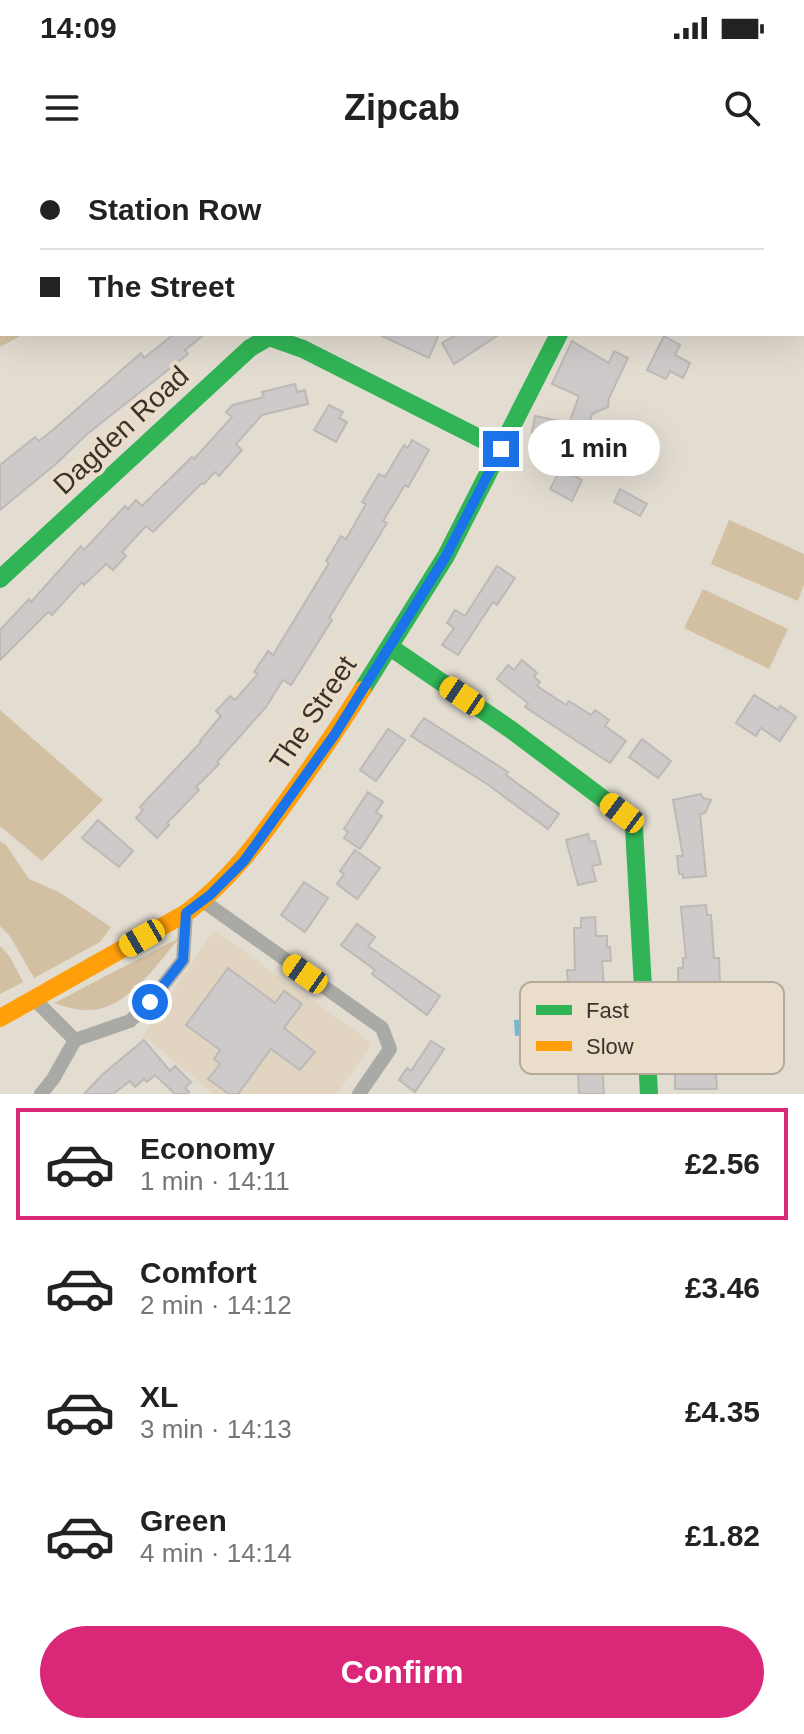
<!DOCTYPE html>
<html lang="en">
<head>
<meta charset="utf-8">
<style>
  :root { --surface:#fff; --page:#f6f6f6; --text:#222; --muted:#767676; --line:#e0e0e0; --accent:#db2777 }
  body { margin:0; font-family:Arial,sans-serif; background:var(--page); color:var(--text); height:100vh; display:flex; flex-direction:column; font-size:30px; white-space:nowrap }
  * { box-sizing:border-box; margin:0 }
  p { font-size:26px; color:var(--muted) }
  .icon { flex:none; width:44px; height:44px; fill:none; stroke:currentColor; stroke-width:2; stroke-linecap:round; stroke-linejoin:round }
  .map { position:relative; height:934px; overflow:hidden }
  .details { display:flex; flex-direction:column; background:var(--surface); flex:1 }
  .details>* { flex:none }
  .top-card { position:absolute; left:0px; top:0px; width:804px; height:176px; box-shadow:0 8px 32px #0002; display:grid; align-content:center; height:176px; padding:0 40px; background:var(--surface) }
  .end { position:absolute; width:36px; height:36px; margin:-18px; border:10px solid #1a73e8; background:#fff; box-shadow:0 0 0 4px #fff }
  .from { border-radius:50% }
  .bubble { position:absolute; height:56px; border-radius:28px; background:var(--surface); box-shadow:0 8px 32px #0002; font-size:26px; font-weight:800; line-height:56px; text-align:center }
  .car { position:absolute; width:24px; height:48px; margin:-24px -12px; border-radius:10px; box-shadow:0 0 6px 2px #0007; background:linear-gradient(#f5c518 24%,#345 0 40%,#f5c518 0 76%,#345 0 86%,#f5c518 0) }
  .top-card b { display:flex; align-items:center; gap:28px; height:76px; font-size:30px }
  .top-card b+b { border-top:2px solid var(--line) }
  .top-card i { width:20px; height:20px; background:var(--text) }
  ul { padding:14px 0 0; list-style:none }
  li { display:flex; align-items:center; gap:24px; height:112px; margin:0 16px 12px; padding:0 24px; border:4px solid transparent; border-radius:0px }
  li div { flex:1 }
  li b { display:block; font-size:30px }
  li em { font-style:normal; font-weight:800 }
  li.selected { border-color:var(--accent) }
  li>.icon { width:72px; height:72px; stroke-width:1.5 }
  .cta { display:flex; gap:16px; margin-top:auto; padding:16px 40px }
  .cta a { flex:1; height:92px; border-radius:48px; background:var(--accent); color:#fff; font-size:32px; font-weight:800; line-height:92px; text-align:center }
  .status { display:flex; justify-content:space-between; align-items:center; height:56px; padding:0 40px; background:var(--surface); direction:ltr }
  .status svg { height:22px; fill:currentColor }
  header { display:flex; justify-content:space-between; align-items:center; height:104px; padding:0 40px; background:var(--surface); font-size:36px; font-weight:800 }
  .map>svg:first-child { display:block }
</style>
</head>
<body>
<div class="status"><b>14:09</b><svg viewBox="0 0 49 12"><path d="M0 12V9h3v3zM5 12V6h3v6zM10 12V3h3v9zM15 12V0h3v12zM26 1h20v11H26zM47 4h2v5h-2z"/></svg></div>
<header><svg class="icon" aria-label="menu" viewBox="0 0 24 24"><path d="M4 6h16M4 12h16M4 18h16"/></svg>Zipcab<svg class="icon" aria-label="search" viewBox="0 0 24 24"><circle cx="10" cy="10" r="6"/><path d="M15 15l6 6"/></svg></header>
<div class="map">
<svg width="804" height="934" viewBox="0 0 804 934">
  <rect width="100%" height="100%" fill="#e2dcd1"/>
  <polygon fill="#e1d5c2" points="214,770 372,883 337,934 213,934 143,875"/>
  <g fill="#d3c0a3">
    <polygon points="0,0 324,0 2,2 2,174 24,174 0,187"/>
    <polygon points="729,360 804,394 804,424 798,441 711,404"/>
    <polygon points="703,429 788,469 769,509 684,468"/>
    <polygon points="0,550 103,640 42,701 0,666"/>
    <polygon points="0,681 6,685 29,719 59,732 111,767 100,782 34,818 10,776 0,766"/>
    <path d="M179 778C159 803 127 848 92 850 78 851 67 847 54 843Z"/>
    <polygon points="0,786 10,797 23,822 0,834"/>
  </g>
  <polygon fill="#78b6d0" points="539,858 543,869 539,869 539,873 515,876 514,860"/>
  <g fill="#cecac9" stroke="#bcb9b7" stroke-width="2">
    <polygon points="174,174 205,174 185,190 188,194 86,275 57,303 0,350 0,305 35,277 39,281 54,269 141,193 144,198"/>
    <polygon points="378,174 439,174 429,198"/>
    <polygon points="457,174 500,174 454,204 442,183"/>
    <polygon points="664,176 680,185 675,195 690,203 683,218 670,211 666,219 647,210"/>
    <polygon points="572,181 609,203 614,191 628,198 609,238 608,247 592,254 585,285 532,272 535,256 569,263 579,236 552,224"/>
    <polygon points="295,224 297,232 305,230 308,244 262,255 236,284 242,290 219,316 215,312 204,324 202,323 153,372 146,366 122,392 126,396 113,410 106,404 84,425 82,422 52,455 48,452 0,500 0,470 29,439 31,442 81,386 84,390 125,346 128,349 136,340 142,346 192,297 194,299 232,257 226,252 233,245 264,237 262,232"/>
    <polygon points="329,245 343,252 339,258 347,262 336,282 314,270"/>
    <polygon points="412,280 429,290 408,327 405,325 383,361 387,363 329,458 332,460 291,525 283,520 266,547 217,602 219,604 196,627 199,630 167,663 169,665 157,678 136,658 143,650 140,647 201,582 200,581 221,556 216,551 230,536 235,540 258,514 254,512 268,491 273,495 329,403 326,401 341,376 346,379 366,344 362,342 379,314 385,317 404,285 408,288"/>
    <polygon points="542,292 572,307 569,313 582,320 572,341 550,329 557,316 535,305"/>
    <polygon points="620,329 647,344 640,356 614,342"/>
    <polygon points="497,406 515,418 497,445 493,442 458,495 442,485 454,468 447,463 455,450 465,456"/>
    <polygon points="522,500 537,513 534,517 540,522 537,526 566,545 569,541 591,555 595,550 609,560 605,566 626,581 610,603 525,547 528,543 497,519 508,505 514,510"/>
    <polygon points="754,535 778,550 780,546 796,557 780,581 761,568 756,576 736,563"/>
    <polygon points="424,558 508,612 506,615 559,654 548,669 487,624 411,576"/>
    <polygon points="388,569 405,580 376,621 360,610"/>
    <polygon points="642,579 671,601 658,618 629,597"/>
    <polygon points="368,632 383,642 376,652 382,656 360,689 344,678 348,672 344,669"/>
    <polygon points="701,634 703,638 711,640 705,653 700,654 706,716 683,718 683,714 679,714 677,696 683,696 673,640"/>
    <polygon points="98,660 133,691 119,707 82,678"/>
    <polygon points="588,674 590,682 595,681 601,704 592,706 596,721 578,725 566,680"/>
    <polygon points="355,690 380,708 357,739 337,724 344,714 340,711"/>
    <polygon points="304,722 328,738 305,772 281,755"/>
    <polygon points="706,745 707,755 711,755 714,798 719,798 720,823 703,823 705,860 711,859 713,877 697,880 698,912 716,912 717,929 675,929 675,892 679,892 678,808 683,808 683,798 686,798 681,747"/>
    <polygon points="595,757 596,776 607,776 607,787 610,787 611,801 602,801 604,827 597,827 604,934 579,934 577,891 560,892 557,850 570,849 567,810 575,810 574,768 581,768 581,758"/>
    <polygon points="357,764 375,777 368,786 440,836 427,855 372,814 375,810 341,785"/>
    <polygon points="228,808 275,843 284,831 302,844 284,868 315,892 300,910 271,889 238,934 229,934 208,919 220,904 214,899 220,890 186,865"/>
    <polygon points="144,880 170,911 175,906 191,922 185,928 189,932 187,934 175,934 155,915 147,922 144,919 135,927 130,921 113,934 84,934 103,914"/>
    <polygon points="431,881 444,889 415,932 399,920 407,908 411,911"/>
  </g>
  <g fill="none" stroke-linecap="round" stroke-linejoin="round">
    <g stroke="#a9aaa6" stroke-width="14">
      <polyline points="203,741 382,868 390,889 359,934"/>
      <polyline points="35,840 75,880"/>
      <polyline points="41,934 53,919 75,880 130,861 150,842 183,800 186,753"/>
    </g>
    <g stroke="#30b455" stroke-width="18">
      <polyline points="649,2 650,0"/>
      <polyline points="0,419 250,188 269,177 303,189 501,289"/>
      <polyline points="390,487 510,569 622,653 634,668 649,934"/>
      <polyline points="362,530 446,396 559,174"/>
    </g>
    <path stroke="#ff9f0a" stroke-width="18" d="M0 858 186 753C230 720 257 683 289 638 314 603 339 567 362 530"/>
  </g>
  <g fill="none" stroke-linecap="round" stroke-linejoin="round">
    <polyline stroke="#1a73e8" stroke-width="10" points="150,842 183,800 186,753 210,735 244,701 335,574 446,396 501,289"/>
  </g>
  <g text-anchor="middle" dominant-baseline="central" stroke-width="8" stroke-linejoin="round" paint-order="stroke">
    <g font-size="28" fill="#39332c" stroke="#eaddc9">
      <text transform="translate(121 270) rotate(-43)">Dagden Road</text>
      <text transform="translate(313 553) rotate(-56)">The Street</text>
    </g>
  </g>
  <rect x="520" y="822" width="264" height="92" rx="12" fill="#eaddc9" stroke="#b5aa9a" stroke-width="2"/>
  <rect x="536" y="845" width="36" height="10" fill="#30b455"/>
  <rect x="536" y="881" width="36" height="10" fill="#ff9f0a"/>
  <g font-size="22" fill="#39332c">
    <text x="586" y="858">Fast</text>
    <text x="586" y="894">Slow</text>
  </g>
</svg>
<i class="end from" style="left:150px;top:842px"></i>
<i class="end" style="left:501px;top:289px"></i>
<div class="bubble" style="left:528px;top:260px;width:132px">1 min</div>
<i class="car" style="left:462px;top:536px;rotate:304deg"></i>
<i class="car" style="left:622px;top:653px;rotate:307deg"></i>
<i class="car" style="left:142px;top:778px;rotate:240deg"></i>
<i class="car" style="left:305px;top:814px;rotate:305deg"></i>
<div class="top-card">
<b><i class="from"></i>Station Row</b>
<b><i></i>The Street</b>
</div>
</div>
<section class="details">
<ul>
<li class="selected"><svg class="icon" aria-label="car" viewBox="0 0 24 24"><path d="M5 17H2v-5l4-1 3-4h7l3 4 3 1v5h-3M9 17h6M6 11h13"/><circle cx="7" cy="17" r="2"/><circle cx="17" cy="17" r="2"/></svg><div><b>Economy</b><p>1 min · 14:11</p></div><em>£2.56</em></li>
<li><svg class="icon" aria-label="car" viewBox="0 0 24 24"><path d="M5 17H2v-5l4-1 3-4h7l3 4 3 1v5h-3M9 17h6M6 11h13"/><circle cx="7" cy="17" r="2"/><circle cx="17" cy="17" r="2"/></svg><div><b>Comfort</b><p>2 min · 14:12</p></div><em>£3.46</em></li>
<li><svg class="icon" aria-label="car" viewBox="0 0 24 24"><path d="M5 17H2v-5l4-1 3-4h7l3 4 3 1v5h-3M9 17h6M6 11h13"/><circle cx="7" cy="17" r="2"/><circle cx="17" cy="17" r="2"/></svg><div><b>XL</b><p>3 min · 14:13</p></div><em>£4.35</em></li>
<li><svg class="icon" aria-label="car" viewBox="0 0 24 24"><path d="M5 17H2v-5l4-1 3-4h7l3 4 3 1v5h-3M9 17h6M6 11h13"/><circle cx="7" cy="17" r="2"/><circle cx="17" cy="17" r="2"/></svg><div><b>Green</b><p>4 min · 14:14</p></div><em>£1.82</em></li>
</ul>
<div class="cta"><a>Confirm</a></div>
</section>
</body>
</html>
